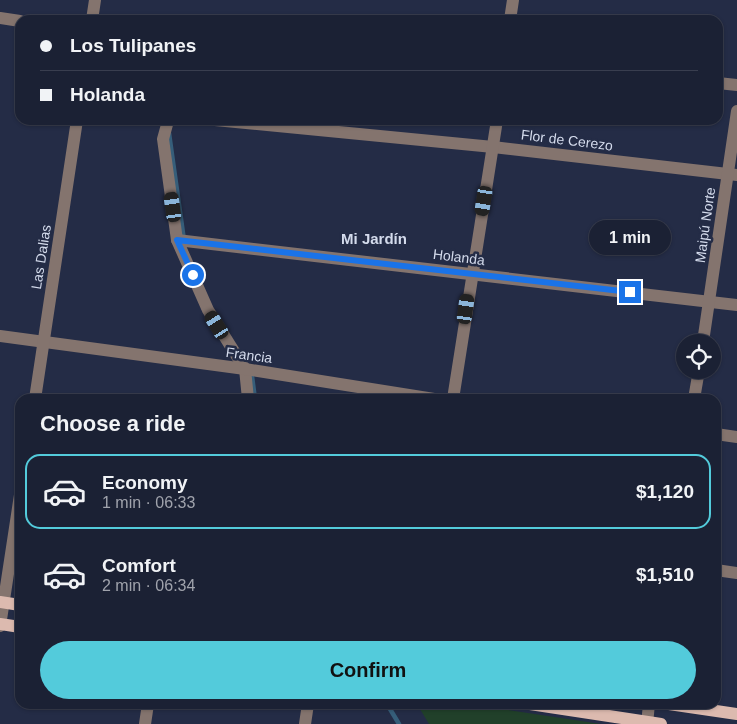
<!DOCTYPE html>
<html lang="en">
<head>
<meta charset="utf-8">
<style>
  :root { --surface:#1b2134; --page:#24293c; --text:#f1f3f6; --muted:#a0a3ac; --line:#393e4f; --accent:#53cbdb }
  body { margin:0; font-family:Arial,sans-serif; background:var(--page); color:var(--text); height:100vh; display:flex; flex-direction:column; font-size:19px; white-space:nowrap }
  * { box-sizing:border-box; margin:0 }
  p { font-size:16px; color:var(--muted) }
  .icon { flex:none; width:28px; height:28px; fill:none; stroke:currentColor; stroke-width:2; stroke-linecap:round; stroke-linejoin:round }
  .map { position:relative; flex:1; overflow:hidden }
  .sheet { position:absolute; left:15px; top:394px; width:706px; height:315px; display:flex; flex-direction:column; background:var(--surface); border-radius:15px; box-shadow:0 1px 4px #0004,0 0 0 1px var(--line) }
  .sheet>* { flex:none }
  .guide { position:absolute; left:15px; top:15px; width:708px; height:110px; border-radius:15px; box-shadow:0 1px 4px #0004,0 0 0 1px var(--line); display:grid; align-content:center; height:110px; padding:0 25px; background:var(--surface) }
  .fabs { position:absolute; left:676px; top:334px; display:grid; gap:10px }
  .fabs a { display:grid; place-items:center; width:45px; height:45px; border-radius:50%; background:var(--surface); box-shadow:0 1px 4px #0004,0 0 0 1px var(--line); font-size:25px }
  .end { position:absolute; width:22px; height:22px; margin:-11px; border:6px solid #1a73e8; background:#fff; box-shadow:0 0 0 2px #fff }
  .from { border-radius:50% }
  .bubble { position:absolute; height:35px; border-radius:18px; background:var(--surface); box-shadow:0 1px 4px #0004,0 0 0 1px var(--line); font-size:16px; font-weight:700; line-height:35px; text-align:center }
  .car { position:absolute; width:15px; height:30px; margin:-15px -8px; border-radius:6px; box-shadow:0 0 4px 1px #0007; background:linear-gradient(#222 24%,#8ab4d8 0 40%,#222 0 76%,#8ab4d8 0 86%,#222 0) }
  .guide b { display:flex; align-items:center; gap:18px; height:48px; font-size:19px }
  .guide b+b { border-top:1px solid var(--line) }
  .guide i { width:12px; height:12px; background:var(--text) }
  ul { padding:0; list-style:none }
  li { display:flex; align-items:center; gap:15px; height:75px; margin:0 10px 8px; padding:0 15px; border:2px solid transparent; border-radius:15px }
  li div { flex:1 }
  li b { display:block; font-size:19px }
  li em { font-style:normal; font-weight:700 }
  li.selected { border-color:var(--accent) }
  li>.icon { width:45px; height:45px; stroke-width:1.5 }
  h2 { padding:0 25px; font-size:22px; line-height:60px }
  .cta { display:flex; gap:10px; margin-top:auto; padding:10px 25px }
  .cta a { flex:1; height:58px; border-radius:30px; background:var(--accent); color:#111; font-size:20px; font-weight:700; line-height:58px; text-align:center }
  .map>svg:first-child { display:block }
</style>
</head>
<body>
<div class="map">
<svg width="737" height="724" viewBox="0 0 737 724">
  <rect width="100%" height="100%" fill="#242c46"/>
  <polygon fill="#21402a" points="417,704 469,704 601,724 429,724"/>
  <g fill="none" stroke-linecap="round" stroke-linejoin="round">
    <g stroke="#365e7a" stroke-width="4.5">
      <polyline points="169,133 184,240"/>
      <polyline points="252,376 255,399"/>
      <polyline points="387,704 399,724"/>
    </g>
    <g stroke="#84746e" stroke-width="12">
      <polyline points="0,18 20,21"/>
      <polyline points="92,20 95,0"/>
      <polyline points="510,20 513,0"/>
      <polyline points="718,83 737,85"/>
      <polyline points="170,120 168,121 163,139 177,240 208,310 245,369 248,399"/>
      <polyline points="215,120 493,147 737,175"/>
      <polyline points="177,240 737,305"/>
      <polyline points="0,336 245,369 434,399"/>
      <polyline points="703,342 737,111"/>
      <polyline points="35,399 77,120"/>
      <polyline points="453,399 497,120"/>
      <polyline points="694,399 699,370"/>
      <polyline points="716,434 737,437"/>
      <polyline points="716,570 737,573"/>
      <polyline points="0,626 20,495"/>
      <polyline points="145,724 148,704"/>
      <polyline points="305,724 308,704"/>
      <polyline points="647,724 649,704"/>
    </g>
    <g stroke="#dcbaaf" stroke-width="12">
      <polyline points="0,602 20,605"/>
      <polyline points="0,624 20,627"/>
      <polyline points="530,704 661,724"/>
      <polyline points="669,704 737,714"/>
    </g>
  </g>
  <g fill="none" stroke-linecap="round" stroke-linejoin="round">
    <polyline stroke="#1a73e8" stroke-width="6" points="193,275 177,240 630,292"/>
  </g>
  <g text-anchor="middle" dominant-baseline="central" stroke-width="5" stroke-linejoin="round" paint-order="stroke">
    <g font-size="14" fill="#d4dbec" stroke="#242c46">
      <text transform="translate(567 140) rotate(7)">Flor de Cerezo</text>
      <text transform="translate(705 225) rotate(-82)">Maipú Norte</text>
      <text transform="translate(41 257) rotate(-81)">Las Dalias</text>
      <text transform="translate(459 257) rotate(7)">Holanda</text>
      <text transform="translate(249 355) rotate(8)">Francia</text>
    </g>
    <g font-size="15" font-weight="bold" fill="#d4dbec" stroke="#242c46">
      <text x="374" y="238">Mi Jardín</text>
    </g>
  </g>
</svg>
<div class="fabs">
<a><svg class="icon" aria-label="locate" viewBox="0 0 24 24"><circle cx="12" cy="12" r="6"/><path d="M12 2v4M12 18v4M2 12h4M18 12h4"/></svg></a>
</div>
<i class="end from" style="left:193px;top:275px"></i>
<i class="end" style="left:630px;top:292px"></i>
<div class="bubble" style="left:589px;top:220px;width:82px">1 min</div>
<i class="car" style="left:484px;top:201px;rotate:189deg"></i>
<i class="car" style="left:173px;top:207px;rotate:352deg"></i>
<i class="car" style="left:466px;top:309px;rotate:8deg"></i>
<i class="car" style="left:217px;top:325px;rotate:328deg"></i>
<div class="guide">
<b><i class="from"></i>Los Tulipanes</b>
<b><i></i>Holanda</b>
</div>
<section class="sheet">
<h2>Choose a ride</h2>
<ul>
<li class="selected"><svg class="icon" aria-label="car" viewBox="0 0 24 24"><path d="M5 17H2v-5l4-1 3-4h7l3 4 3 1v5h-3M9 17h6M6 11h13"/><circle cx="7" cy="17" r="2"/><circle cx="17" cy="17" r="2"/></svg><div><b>Economy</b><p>1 min · 06:33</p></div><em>$1,120</em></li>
<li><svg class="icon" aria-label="car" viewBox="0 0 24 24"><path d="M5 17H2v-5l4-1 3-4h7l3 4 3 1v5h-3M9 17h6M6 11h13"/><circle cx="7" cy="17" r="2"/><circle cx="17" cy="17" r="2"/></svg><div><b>Comfort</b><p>2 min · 06:34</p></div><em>$1,510</em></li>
</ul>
<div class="cta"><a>Confirm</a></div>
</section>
</div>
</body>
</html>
